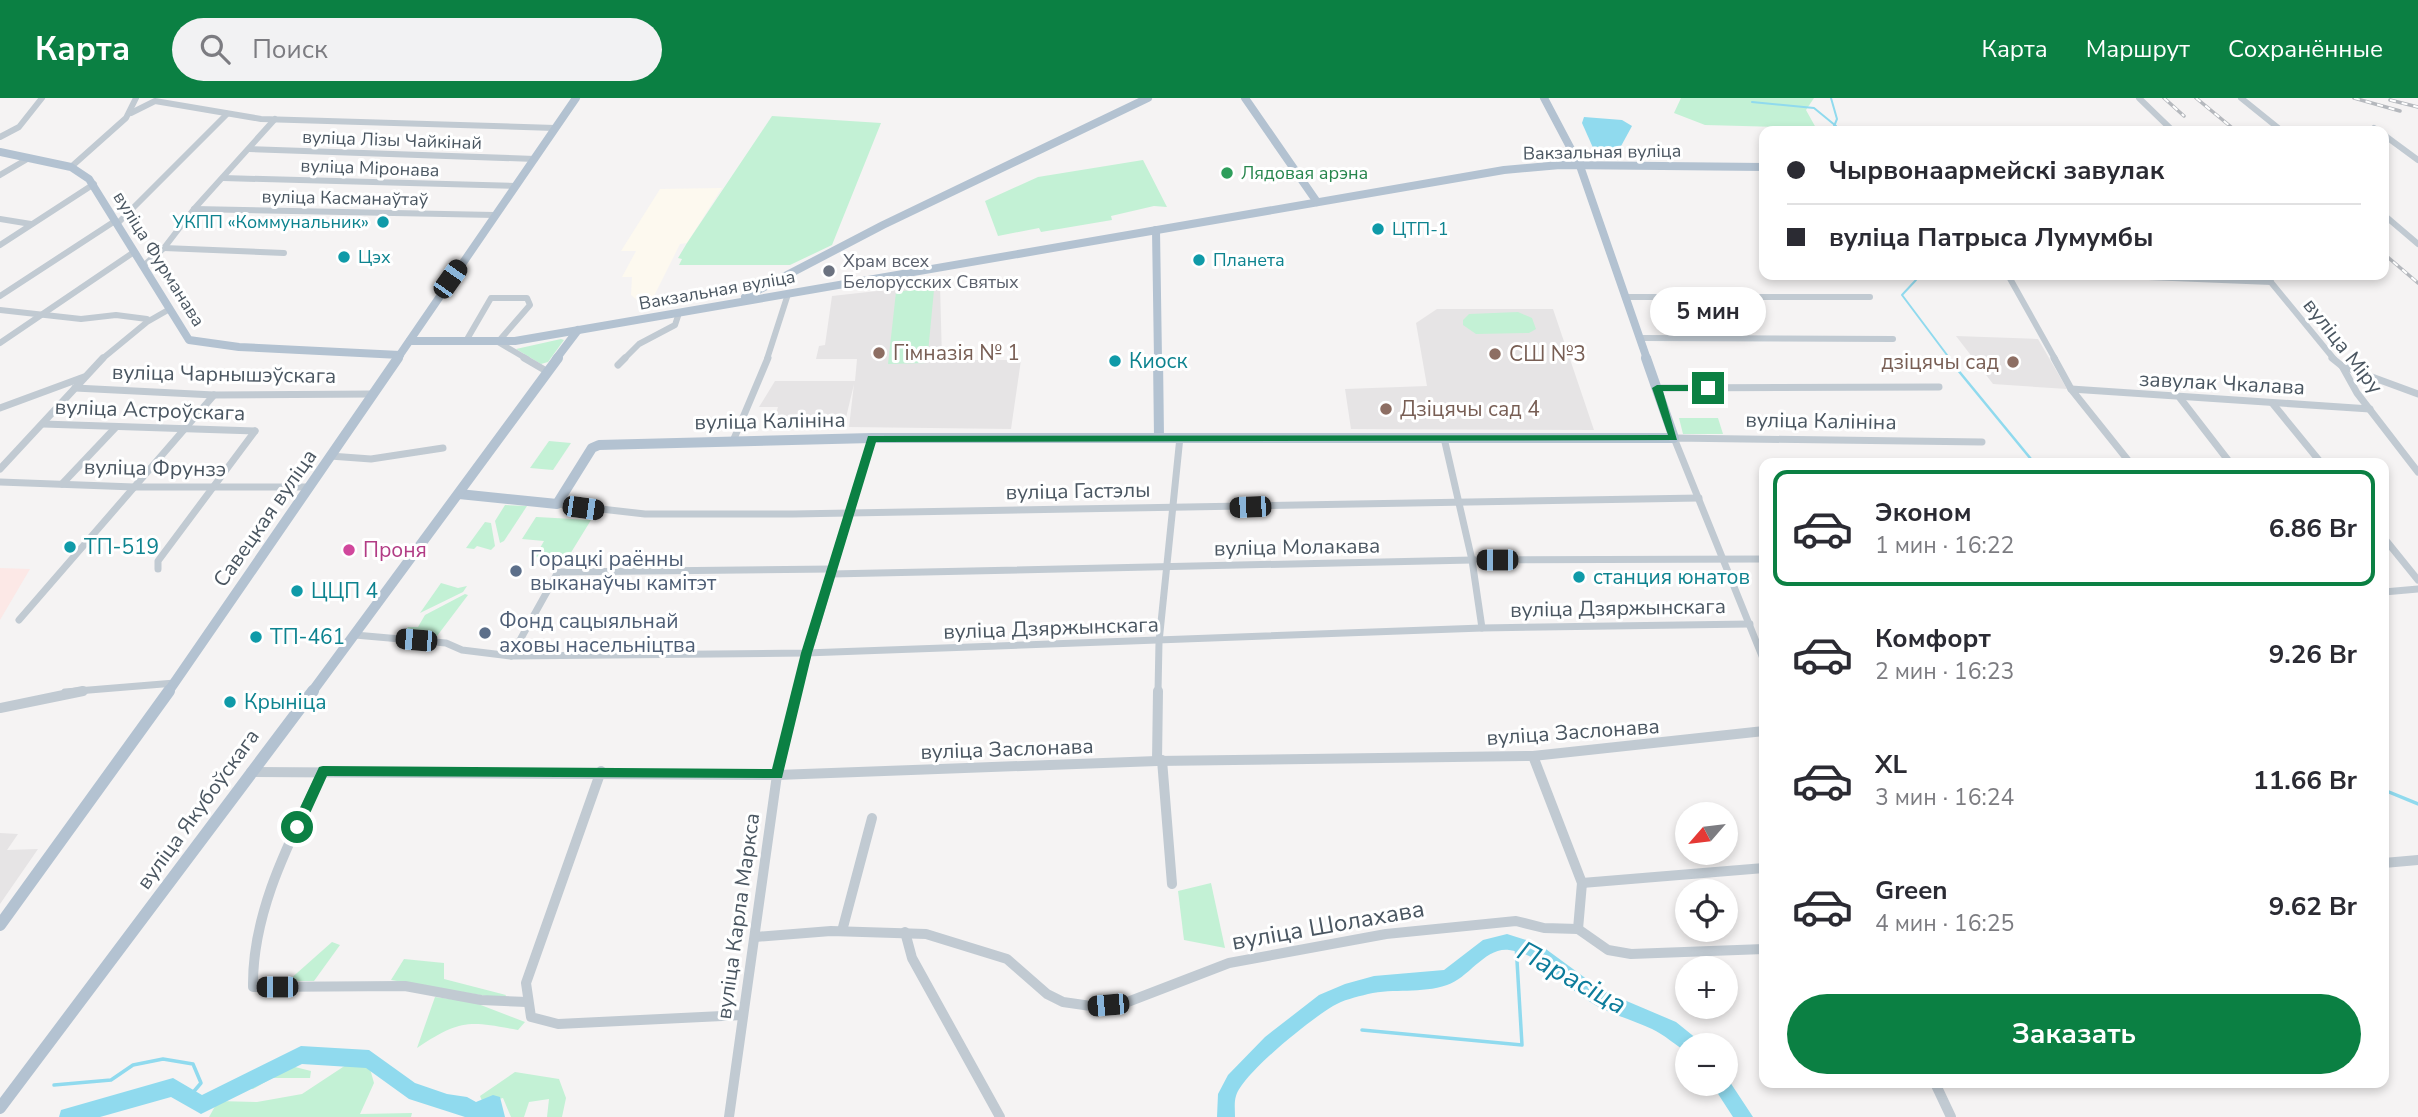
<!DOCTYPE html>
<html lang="ru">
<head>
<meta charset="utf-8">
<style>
  :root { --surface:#fff; --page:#f2f2f3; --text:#2b2b33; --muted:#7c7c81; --line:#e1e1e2; --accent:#0b8043 }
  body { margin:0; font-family:"Nunito Sans",sans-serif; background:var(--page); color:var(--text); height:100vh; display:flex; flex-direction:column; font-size:26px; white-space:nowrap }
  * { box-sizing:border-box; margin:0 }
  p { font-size:23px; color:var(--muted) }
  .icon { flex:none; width:38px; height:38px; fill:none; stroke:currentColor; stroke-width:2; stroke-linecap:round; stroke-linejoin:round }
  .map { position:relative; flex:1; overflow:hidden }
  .side { position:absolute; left:1759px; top:360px; width:630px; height:630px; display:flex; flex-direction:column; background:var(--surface); border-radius:14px; box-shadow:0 4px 10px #0003 }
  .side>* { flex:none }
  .banner { position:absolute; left:1759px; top:28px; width:630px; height:154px; border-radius:14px; box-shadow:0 4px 10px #0003; display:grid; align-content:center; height:154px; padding:0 28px; background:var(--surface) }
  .needle { width:46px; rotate:242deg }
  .fabs { position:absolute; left:1675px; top:704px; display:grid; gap:14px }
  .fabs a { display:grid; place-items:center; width:63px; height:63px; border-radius:50%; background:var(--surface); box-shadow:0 4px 10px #0003; font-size:35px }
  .end { position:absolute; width:32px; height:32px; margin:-16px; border:9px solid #0b8043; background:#fff; box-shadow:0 0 0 4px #fff }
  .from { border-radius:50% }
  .bubble { position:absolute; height:49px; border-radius:24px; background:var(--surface); box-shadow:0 4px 10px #0003; font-size:23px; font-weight:700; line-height:49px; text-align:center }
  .car { position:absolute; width:21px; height:42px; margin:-21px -10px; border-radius:9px; box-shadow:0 0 5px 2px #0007; background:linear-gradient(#222 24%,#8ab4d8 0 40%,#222 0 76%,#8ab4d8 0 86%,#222 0) }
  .banner b { display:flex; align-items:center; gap:24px; height:66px; font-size:26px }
  .banner b+b { border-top:2px solid var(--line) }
  .banner i { width:18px; height:18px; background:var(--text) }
  ul { padding:12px 0 0; list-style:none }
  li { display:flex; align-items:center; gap:21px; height:116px; margin:0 14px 10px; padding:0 14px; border:4px solid transparent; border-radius:14px }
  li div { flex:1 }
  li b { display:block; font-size:26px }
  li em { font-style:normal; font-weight:700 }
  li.current { border-color:var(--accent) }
  li>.icon { width:63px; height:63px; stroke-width:1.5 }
  .cta { display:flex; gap:14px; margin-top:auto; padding:14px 28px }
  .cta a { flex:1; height:80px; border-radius:42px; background:var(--accent); color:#fff; font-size:28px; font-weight:700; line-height:80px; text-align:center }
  header { display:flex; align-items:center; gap:42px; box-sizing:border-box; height:98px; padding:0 35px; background:var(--accent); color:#fff }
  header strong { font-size:33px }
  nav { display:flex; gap:38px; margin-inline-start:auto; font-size:24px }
  .search { width:490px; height:63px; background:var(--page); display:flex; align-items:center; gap:18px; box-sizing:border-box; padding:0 24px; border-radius:38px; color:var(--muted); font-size:26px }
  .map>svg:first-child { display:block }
</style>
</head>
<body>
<header>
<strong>Карта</strong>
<div class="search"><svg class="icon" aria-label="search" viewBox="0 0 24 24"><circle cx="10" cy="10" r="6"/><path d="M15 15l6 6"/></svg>Поиск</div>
<nav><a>Карта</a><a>Маршрут</a><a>Сохранённые</a></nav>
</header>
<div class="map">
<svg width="2418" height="1019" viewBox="0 0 2418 1019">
  <rect width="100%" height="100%" fill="#f5f3f3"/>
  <polygon fill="#fdf9ef" points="722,90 687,145 680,146 652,202 638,203 631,197 632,179 622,179 636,153 621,153 660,91"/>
  <g fill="#e6e4e5">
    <polygon points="940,186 942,262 1021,262 1011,331 849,329 854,286 844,328 772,329 778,309 759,309 775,283 855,283 857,261 816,261 819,248 825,247 832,198"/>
    <polygon points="1437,211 1553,211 1594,332 1351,331 1345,291 1427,288 1416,225"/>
    <polygon points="1956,238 2038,241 2067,291 1993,286"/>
    <polygon points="0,735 18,736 7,752 38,751 0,806"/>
  </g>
  <polygon fill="#fce8e6" points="0,470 30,471 0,522"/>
  <g fill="#c3f1d5">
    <polygon points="1681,0 1814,0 1806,12 1816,30 1705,27 1674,15"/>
    <polygon points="772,18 881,25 832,147 790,167 679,167 682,161 678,160 687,145"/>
    <polygon points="1143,62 1167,109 1154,108 1111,118 1112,122 1041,134 1039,130 998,138 985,103 1038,79"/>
    <polygon points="927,190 934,192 927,265 888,266 896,194"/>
    <polygon points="1518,214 1532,220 1536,231 1529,235 1476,236 1463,227 1463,222 1469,216"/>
    <polygon points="561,241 564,242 548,264 541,266 516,251"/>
    <polygon points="1679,320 1718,320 1723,336 1683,336"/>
    <polygon points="549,343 571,345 553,372 530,370"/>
    <polygon points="505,407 527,408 504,443 500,445 495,423"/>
    <polygon points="536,419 537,419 591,422 567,461 535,459 544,443 522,441"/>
    <polygon points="485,424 491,425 495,448 491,452 477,448 474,451 466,450"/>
    <polygon points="441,485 458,490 467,488 463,494 420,515"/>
    <polygon points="465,496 468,497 437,538 406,532 408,529 418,529 425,517"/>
    <polygon points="1211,785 1225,850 1184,842 1178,793"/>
    <polygon points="332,844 340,847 314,883 288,883"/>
    <polygon points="404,861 444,865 444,881 506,897 504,901 391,882"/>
    <path d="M435 899 473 904 525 924 518 932C468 923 461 921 417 950Z"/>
    <polygon points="287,967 311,973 310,980 272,980 253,991 243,990"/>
    <polygon points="346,967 369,967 374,985 360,1016 412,1015 411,1019 209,1019 218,1003 257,1004 302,996"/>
    <polygon points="515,974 559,981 566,1000 562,1019 547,1019 549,1001 529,1004 524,1019 511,1019 503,1000 483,1005 480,998"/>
  </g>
  <polygon fill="#90daee" points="1584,19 1622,22 1632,28 1620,50 1594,52 1582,25"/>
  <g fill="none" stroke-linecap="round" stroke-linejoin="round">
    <g stroke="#90daee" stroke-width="2">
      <polyline points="1831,0 1837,21 1832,33"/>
      <polyline points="1752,4 1814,10 1836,28"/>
      <polyline points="1913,177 1916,182 1902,197 1950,261"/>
    </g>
    <polyline stroke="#90daee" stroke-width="2.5" points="1948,260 2035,366"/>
    <g stroke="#90daee" stroke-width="3.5">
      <polyline points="2384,692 2418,706"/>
      <polyline points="1362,932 1522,947 1516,846"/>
      <polyline points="54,987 111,982 133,967 163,961 193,966 201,985 190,998"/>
    </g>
    <g fill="#90daee" fill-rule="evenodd">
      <path d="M1507 836 1539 846 1603 893 1676 924 1697 941 1700 947H1687V954C1675 947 1665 937 1652 931 1631 921 1608 916 1589 903 1562 887 1542 856 1509 852 1485 849 1469 880 1447 887 1421 896 1394 890 1368 896 1356 899 1343 902 1333 908 1311 921 1243 975 1236 998 1234 1004 1235 1012 1235 1019H1217L1218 996 1228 977 1265 939 1319 897 1345 886 1374 878 1444 872 1483 842Z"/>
      <polygon points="301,948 369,952 415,985 447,996 467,999 476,1004 493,997 500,999 505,1019 465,1019 409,1001 366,970 302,966 201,1016 171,999 100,1019 59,1019 61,1012 173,980 202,997"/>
      <polygon points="1726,978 1753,1019 1733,1019 1711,985 1726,985"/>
    </g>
    <g stroke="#c1cad2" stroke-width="6">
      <polyline points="2139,0 2173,33"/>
      <polyline points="2241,0 2282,33"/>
      <polyline points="131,15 155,3 261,21 555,30"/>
      <polyline points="2374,30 2379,33"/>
      <polyline points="2384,37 2418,62"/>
      <polyline points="0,39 19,29 42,0"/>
      <polyline points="249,51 535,61"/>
      <polyline points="71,69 126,20 136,0"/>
      <polyline points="0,77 29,60"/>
      <polyline points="223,80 515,88"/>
      <polyline points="194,111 495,117"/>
      <polyline points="2384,117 2418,146"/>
      <polyline points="0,121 31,126"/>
      <polyline points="117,126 227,16"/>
      <polyline points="0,147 94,86"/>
      <polyline points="164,150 284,155"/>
      <polyline points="143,168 164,150 194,111 275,21"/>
      <polyline points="2008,177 2055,261"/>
      <polyline points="2099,177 2271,184"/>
      <polyline points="2265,177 2334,261"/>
      <polyline points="0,198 115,123"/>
      <polyline points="1626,199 1870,199"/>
      <polyline points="0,212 81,221 116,217 147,221"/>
      <polyline points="1640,240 1893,241"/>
      <polyline points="466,243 491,200 527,200 530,207 498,244 527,261"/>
      <polyline points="0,245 134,154"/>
      <polyline points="102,261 147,224 168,212"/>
      <polyline points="624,261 639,246 675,227 679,215"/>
      <polyline points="767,261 788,196"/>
    </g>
    <g stroke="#c1cad2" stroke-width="7">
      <polyline points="524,260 548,274"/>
      <polyline points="2054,260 2071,291 2131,366"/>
      <polyline points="2332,260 2342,268 2357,295 2418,374"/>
      <polyline points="618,267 625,260"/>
      <polyline points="2342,268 2418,296"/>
      <polyline points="75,290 214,297 373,296"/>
      <polyline points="1657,290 1939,289"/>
      <polyline points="2071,291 2370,311"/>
      <polyline points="2180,300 2231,366"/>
      <polyline points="2273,306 2322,366"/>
      <polyline points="0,310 84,279"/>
      <polyline points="43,326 255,333"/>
      <polyline points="1444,340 1472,462 1482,530"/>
      <polyline points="733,343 768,260"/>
      <polyline points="330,358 371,361 443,350"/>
      <polyline points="0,371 103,260"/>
      <polyline points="0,384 134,389 310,389"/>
      <polyline points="62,386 116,329"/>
      <polyline points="557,406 645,416 793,416 1699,400"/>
      <polyline points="2384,440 2418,482"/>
      <polyline points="158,471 158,463 255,333"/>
      <polyline points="831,476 1472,462 1764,461"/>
      <polyline points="2384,494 2418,491"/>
      <polyline points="19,522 214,297"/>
      <polyline points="355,537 446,545 462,552 511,558 806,555 1482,530 1750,526"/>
      <polyline points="511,558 558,474 832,471"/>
      <polyline points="1764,563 1674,340 1982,344"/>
      <polyline points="65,594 175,585"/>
      <polyline points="797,594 872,340"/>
      <polyline points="1158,594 1159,544 1180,339"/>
    </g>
    <g stroke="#c1cad2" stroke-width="10">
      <polyline points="0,610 83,593"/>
      <polyline points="1533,658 1582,785 1578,831"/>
      <polyline points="1162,662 1172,786"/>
      <polyline points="1157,663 1158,593"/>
      <path d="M323 673C291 741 252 812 253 889L405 888 481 902 527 904"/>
      <polyline points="601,673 526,885 531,919 558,926 743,917"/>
      <polyline points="251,674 777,677 1157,663 1533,658 1764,633"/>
      <polyline points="2384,765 2418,762"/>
      <polyline points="1582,785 1764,770"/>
      <polyline points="1578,831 1608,852 1631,856 1764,851"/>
      <polyline points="842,833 872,720"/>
      <polyline points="905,834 912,860 1000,1019"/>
      <polyline points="755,839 831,833 926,836 1007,861 1047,896 1063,904 1091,908 1125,905 1229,865 1386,836 1516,823 1544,830 1578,831"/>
      <polyline points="1935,985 1951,1019"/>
      <polyline points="729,1019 777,677 797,593"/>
    </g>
    <g stroke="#b3c2d1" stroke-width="8">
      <polyline points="1245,0 1317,104"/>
      <polyline points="1544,0 1580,68 1647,261"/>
      <polyline points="0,54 71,69 89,81 189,242 239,249 400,257"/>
      <polyline points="1156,132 1158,261"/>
      <polyline points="745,199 883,127 1148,0"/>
      <polyline points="410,243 515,243 1504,72 1560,67 1764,69"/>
      <polyline points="397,261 576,0"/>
      <polyline points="556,261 578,232"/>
    </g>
    <g stroke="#b3c2d1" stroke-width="10">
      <polyline points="1158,260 1159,339"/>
      <polyline points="459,396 557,406 592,350 599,347 872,340 1674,340 1646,260"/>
      <polyline points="168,594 398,260"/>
      <polyline points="312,594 558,260"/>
    </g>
    <g stroke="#b3c2d1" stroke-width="12">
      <polyline points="0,827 169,593"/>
      <polyline points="0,1010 313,593"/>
    </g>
    <defs>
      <g id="rail">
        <polyline points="2164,0 2184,18"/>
        <polyline points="2196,0 2236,33"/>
        <polyline points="2354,0 2400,13"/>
        <polyline points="2390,2 2418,9"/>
        <polyline points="2384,156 2418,185"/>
      </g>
    </defs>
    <use href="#rail" stroke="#b5b8bd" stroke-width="3.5"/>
    <use href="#rail" stroke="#fff" stroke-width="2" stroke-dasharray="6" stroke-linecap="butt"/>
  </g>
  <polygon fill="#0b8043" points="1657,287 1708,287 1713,290 1708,293 1663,293 1677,342 876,344 812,555 782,680 327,678 302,733 293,733 291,729 319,669 323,668 772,671 801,555 868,338 1668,337 1652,290"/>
  <circle fill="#2e9e5b" stroke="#fff" stroke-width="2.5" cx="1227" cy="75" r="7"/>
  <g fill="#0f9aa8" stroke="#fff" stroke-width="2.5">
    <circle cx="383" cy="124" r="7"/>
    <circle cx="1378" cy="131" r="7"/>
    <circle cx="344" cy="159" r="7"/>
    <circle cx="1199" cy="162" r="7"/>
    <circle cx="1115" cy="263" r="7"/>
    <circle cx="70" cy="449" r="7"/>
    <circle cx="1579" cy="479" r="7"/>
    <circle cx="297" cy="493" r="7"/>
    <circle cx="256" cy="539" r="7"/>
    <circle cx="230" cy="604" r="7"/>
  </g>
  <circle fill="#6b7280" stroke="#fff" stroke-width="2.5" cx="829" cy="173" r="7"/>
  <g fill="#8d6e63" stroke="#fff" stroke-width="2.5">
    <circle cx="879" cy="255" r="7"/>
    <circle cx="1495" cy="256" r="7"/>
    <circle cx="2013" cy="264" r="7"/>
    <circle cx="1386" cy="311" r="7"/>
  </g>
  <circle fill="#d1479c" stroke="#fff" stroke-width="2.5" cx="349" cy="452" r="7"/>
  <g fill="#5c6f8a" stroke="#fff" stroke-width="2.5">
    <circle cx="516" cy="473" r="7"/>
    <circle cx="485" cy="535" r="7"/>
  </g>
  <g text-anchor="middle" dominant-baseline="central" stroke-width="6" stroke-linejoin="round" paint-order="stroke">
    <g font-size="18" fill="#4a5661" stroke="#fff">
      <text transform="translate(392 42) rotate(2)">вуліца Лізы Чайкінай</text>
      <text transform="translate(1602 54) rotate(-1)">Вакзальная вуліца</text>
      <text transform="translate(370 70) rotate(2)">вуліца Міронава</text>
      <text transform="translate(345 100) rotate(1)">вуліца Касманаўтаў</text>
      <text transform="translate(159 161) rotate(58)">вуліца Фурманава</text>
      <text transform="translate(717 192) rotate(-10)">Вакзальная вуліца</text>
    </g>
    <g font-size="18" fill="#27864d" stroke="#fff" text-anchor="start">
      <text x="1241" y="75">Лядовая арэна</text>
    </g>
    <g font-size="18" fill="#0d838f" stroke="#fff" text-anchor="start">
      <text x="369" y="124" text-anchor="end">УКПП «Коммунальник»</text>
      <text x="1392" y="131">ЦТП-1</text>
      <text x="358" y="159">Цэх</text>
      <text x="1213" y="162">Планета</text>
    </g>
    <g font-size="18" fill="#5b616d" stroke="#fff" text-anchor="start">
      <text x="843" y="163">Храм всех<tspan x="843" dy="21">Белорусских Святых</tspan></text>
    </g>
    <g font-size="21" fill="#4a5661" stroke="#fff">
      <text transform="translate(2343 248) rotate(52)">вуліца Міру</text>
      <text transform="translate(224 276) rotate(1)">вуліца Чарнышэўскага</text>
      <text transform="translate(2222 285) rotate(3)">завулак Чкалава</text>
      <text transform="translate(150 312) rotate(2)">вуліца Астроўскага</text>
      <text transform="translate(770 323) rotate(-1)">вуліца Калініна</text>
      <text transform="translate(1821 323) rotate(1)">вуліца Калініна</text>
      <text transform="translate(155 370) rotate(1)">вуліца Фрунзэ</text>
      <text transform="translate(1078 393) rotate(-1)">вуліца Гастэлы</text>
      <text transform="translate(265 420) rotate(-55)">Савецкая вуліца</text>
      <text transform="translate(1297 449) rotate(-1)">вуліца Молакава</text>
      <text transform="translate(1618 510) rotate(-1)">вуліца Дзяржынскага</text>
      <text transform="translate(1051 530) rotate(-2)">вуліца Дзяржынскага</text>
      <text transform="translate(1573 634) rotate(-4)">вуліца Заслонава</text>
      <text transform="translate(1007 651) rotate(-2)">вуліца Заслонава</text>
      <text transform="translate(198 711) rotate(-54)">вуліца Якубоўскага</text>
      <text transform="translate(738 818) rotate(-82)">вуліца Карла Маркса</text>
    </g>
    <g font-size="21" fill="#785e54" stroke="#fff" text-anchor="start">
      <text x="893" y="255">Гімназія № 1</text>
      <text x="1509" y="256">СШ №3</text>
      <text x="1999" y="264" text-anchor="end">дзіцячы сад</text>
      <text x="1400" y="311">Дзіцячы сад 4</text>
    </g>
    <g font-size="21" fill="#0d838f" stroke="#fff" text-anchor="start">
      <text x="1129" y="263">Киоск</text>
      <text x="84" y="449">ТП-519</text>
      <text x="1593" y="479">станция юнатов</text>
      <text x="311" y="493">ЦЦП 4</text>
      <text x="270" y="539">ТП-461</text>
      <text x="244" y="604">Крыніца</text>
    </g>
    <g font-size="21" fill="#b23c85" stroke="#fff" text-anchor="start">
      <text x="363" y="452">Проня</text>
    </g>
    <g font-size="21" fill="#4e5e75" stroke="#fff" text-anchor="start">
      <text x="530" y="461">Горацкі раённы<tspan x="530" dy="24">выканаўчы камітэт</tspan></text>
      <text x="499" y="523">Фонд сацыяльнай<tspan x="499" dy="24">аховы насельніцтва</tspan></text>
    </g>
    <g font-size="24" fill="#4a5661" stroke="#fff">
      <text transform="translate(1328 827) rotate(-10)">вуліца Шолахава</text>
    </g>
    <g font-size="28" font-style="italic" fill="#0c7c9b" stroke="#fff">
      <text transform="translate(1572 880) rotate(29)">Парасіца</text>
    </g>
  </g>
</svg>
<div class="fabs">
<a><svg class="needle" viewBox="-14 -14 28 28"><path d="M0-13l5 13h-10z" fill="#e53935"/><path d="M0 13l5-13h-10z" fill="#7c7c81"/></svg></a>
<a><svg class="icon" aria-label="locate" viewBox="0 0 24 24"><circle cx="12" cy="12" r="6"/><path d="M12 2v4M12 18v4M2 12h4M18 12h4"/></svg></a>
<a>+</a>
<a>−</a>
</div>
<i class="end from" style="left:297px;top:729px"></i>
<i class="end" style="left:1708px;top:290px"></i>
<div class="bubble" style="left:1650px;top:189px;width:116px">5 мин</div>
<i class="car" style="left:450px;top:181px;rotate:35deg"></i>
<i class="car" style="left:1250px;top:409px;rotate:268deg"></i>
<i class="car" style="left:583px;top:410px;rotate:98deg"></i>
<i class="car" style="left:1497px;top:462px;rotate:270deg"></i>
<i class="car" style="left:416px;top:542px;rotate:275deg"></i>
<i class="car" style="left:277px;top:889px;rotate:270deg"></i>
<i class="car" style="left:1108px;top:907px;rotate:265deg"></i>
<div class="banner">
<b><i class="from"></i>Чырвонаармейскі завулак</b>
<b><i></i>вуліца Патрыса Лумумбы</b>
</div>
<section class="side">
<ul>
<li class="current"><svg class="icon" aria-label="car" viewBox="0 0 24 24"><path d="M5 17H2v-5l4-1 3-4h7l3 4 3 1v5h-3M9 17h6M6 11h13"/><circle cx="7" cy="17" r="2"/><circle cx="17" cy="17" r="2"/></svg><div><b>Эконом</b><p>1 мин · 16:22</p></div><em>6.86 Br</em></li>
<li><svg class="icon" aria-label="car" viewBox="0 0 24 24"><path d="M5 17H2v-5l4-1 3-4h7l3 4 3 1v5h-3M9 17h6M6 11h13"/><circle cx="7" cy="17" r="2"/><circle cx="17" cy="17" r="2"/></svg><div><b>Комфорт</b><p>2 мин · 16:23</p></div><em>9.26 Br</em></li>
<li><svg class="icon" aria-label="car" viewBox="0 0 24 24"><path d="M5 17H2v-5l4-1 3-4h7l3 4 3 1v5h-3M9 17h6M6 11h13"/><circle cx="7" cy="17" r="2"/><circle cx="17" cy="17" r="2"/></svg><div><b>XL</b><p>3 мин · 16:24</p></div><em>11.66 Br</em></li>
<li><svg class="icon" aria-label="car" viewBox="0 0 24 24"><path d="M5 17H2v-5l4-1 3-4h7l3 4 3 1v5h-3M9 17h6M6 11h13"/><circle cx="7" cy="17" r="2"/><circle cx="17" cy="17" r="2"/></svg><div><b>Green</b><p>4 мин · 16:25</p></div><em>9.62 Br</em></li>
</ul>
<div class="cta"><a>Заказать</a></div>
</section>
</div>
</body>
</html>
